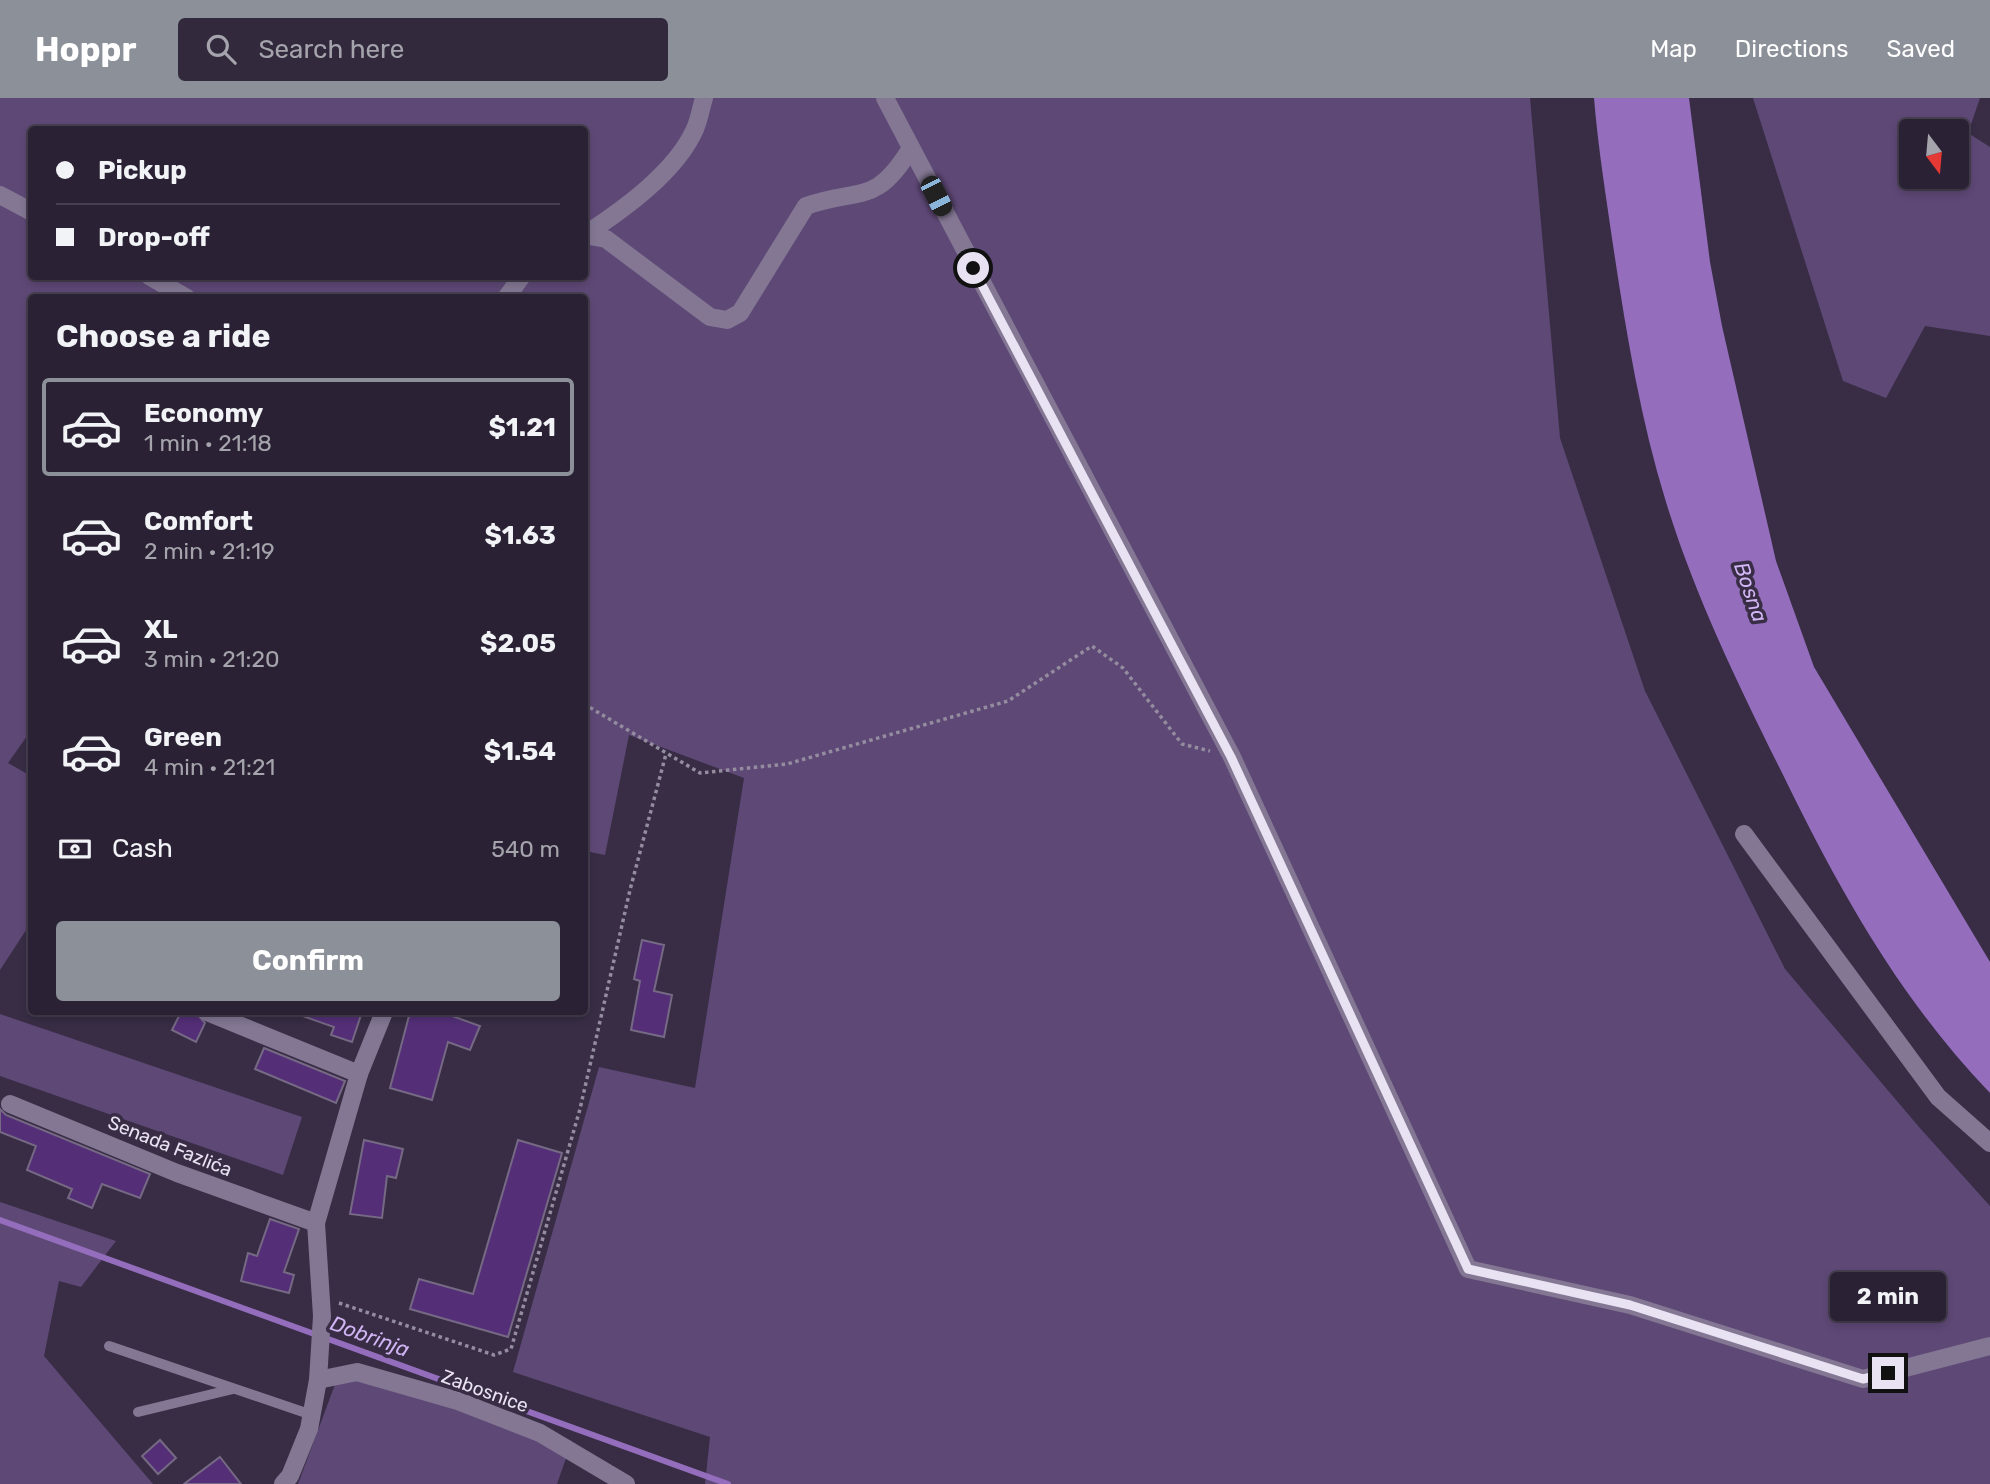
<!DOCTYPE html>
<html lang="en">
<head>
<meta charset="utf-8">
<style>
  :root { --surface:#2a2234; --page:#322a3c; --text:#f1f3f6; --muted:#a5a4ac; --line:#463f4f; --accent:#8c9099 }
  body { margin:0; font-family:Rubik,sans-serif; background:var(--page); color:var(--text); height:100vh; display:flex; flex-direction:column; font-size:26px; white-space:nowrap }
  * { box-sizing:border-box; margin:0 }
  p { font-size:23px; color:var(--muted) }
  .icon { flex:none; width:38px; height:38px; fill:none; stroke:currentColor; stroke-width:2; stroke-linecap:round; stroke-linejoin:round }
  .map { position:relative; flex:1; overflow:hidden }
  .panel { position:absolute; left:28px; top:196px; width:560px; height:721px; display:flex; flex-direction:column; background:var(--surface); border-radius:7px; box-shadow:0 4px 10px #0003,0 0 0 2px var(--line) }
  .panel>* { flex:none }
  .guide { position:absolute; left:28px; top:28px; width:560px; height:154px; border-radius:7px; box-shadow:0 4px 10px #0003,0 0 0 2px var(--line); display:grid; align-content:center; height:154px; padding:0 28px; background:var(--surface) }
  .needle { width:46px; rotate:164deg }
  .fabs { position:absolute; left:1899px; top:21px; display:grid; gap:14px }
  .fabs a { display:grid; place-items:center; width:70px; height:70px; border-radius:7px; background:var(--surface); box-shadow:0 4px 10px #0003,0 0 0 2px var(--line); font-size:35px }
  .end { position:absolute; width:32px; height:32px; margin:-16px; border:9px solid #e9e2f2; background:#111; box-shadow:0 0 0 4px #111 }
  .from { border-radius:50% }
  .bubble { position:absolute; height:49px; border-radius:7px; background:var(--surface); box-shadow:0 4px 10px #0003,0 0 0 2px var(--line); font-size:23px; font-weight:700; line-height:49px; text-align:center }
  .car { position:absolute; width:21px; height:42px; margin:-21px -10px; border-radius:9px; box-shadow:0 0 5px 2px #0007; background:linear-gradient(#222 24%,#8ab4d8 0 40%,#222 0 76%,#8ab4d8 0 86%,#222 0) }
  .guide b { display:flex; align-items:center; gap:24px; height:66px; font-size:26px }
  .guide b+b { border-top:2px solid var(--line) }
  .guide i { width:18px; height:18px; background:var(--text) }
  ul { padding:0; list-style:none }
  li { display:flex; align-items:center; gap:21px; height:98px; margin:0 14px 10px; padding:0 14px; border:4px solid transparent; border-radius:7px }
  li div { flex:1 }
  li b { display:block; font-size:26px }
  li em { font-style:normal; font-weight:700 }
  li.active { border-color:var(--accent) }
  li>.icon { width:63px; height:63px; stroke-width:1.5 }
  h2 { padding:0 28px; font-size:32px; line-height:84px }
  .pay { display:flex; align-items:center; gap:18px; height:77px; padding:0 28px; font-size:26px }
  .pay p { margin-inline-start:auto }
  .cta { display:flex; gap:14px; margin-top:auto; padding:14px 28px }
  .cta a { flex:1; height:80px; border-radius:7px; background:var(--accent); color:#fff; font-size:28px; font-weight:700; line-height:80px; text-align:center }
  header { display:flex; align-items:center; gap:42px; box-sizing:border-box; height:98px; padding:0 35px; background:var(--accent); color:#fff }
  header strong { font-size:33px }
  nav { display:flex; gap:38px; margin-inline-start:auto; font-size:24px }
  .search { width:490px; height:63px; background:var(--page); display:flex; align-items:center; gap:18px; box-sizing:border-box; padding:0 24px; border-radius:7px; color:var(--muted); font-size:26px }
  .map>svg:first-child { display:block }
</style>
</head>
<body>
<header>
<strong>Hoppr</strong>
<div class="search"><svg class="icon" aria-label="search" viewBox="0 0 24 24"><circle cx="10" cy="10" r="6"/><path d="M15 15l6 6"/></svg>Search here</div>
<nav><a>Map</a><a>Directions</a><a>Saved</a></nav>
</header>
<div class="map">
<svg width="1990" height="1386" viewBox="0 0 1990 1386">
  <rect width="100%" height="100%" fill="#382d45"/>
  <g fill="#5e4876" fill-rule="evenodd">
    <path d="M0 0H1530L1560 340 1645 593 1785 871 1919 1029 1990 1108V1386H705L710 1339 513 1274 599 969 695 990 744 680 629 637 605 757 585 753 584 200H32V631L8 665 31 678 32 823 0 872ZM32 32H584V178H32Z"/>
    <path d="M1753 0H1980L1968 35 1990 49V238L1925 228 1886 300 1843 283ZM1911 33H1956V79H1911Z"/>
    <polygon points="0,916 302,1019 283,1077 0,978"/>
    <polygon points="0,1104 116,1143 81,1189 59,1183 44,1258 153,1386 0,1386"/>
    <polygon points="340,1273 572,1343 557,1386 298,1386"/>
  </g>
  <path fill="#946ebd" d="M1594 0H1689L1710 164 1722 228 1776 463 1814 569 1990 864V995C1902 903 1843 799 1787 685 1742 594 1696 502 1666 404 1640 320 1626 233 1613 147 1606 98 1598 49 1594 0Z"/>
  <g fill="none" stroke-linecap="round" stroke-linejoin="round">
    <polyline stroke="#946ebd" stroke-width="6" points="0,1122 728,1386"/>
  </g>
  <g fill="#542f78" stroke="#756984" stroke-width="2">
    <polygon points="642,842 664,847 654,893 672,897 664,939 631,932 640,883 634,881"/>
    <polygon points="181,914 196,915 205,925 196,944 172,932"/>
    <polygon points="297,914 362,914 352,944 331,937 334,929 297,916"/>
    <polygon points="410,914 441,914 480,928 470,952 448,944 432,1002 390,990"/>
    <polygon points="264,950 345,983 336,1005 255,971"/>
    <polygon points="0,1011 6,1017 150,1076 140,1100 102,1086 92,1110 68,1100 72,1091 27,1072 36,1048 0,1034"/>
    <polygon points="364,1042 403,1051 396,1080 387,1078 382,1120 350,1116"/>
    <polygon points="518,1042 562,1055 508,1239 410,1211 419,1181 473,1196"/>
    <polygon points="270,1121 299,1131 284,1174 294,1177 289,1195 241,1183 248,1155 257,1158"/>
    <polygon points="160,1342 176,1360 158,1376 142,1358"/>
    <polygon points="220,1359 241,1386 184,1386"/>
  </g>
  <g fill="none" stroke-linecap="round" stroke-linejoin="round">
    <g stroke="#948c9f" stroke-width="3.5" stroke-dasharray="3.5 3.5" stroke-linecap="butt">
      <polyline points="584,606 700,675 787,666 1008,603 1092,548 1123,570 1182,646 1210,653"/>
      <polyline points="339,1205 494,1257 511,1251 580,1011 630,792 666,656"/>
    </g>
    <g stroke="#837793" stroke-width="10">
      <polyline points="109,1248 312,1317"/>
      <polyline points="138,1314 233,1291"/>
    </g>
    <g stroke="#837793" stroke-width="18">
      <polyline points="885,0 1232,659 1468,1171 1630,1207 1863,1281 1990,1248"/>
      <polyline points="0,97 32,114"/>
      <path d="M586 136C624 111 676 74 695 31 699 22 701 10 704 0"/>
      <path d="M584 137 606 141 710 219 727 222 740 215 806 108C860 89 875 109 911 50"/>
      <polyline points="149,178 187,200"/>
      <polyline points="506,200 522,178"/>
      <polyline points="1744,736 1938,999 1990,1045"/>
      <polyline points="207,914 359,976"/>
      <polyline points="10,1006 177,1075 316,1125"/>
      <polyline points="318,1282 357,1274 458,1303 540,1335 626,1386"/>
      <polyline points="283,1386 290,1378 309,1331 318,1282 322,1218 316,1125 359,976 384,914"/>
    </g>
  </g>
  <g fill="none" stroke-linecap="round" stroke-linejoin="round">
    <polyline stroke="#e9e2f2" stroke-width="9" points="973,170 1231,659 1468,1171 1630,1207 1863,1281 1888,1275"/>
  </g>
  <g text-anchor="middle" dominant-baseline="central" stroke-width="7" stroke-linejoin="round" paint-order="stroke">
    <g font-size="19" fill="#e9e2f2" stroke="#382d45">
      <text transform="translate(170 1048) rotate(22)">Senada Fazlića</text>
      <text transform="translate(485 1293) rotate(20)">Zabosnice</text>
    </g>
    <g font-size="21" font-style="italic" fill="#d0b4f3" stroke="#382d45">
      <text transform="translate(1751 494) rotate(71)">Bosna</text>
      <text transform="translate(370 1238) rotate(20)">Dobrinja</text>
    </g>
  </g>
</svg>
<div class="fabs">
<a><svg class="needle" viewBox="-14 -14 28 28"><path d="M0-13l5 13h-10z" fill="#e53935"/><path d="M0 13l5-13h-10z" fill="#a5a4ac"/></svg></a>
</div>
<i class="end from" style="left:973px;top:170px"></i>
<i class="end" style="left:1888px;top:1275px"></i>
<div class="bubble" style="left:1830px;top:1174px;width:116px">2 min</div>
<i class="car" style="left:936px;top:98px;rotate:153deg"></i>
<div class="guide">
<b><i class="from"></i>Pickup</b>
<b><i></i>Drop-off</b>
</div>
<section class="panel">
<h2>Choose a ride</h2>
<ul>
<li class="active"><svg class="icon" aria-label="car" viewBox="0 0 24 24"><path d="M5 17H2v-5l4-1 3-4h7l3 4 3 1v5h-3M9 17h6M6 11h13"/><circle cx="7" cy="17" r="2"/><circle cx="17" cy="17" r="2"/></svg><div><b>Economy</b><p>1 min · 21:18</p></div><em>$1.21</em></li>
<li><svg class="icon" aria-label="car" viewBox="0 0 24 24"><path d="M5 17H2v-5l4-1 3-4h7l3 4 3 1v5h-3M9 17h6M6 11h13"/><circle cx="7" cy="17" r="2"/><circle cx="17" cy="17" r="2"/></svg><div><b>Comfort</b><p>2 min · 21:19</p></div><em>$1.63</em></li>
<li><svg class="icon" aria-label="car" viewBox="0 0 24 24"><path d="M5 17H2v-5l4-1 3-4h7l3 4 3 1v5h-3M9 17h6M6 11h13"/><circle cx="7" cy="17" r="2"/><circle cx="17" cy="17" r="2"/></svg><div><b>XL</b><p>3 min · 21:20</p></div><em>$2.05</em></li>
<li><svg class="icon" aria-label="car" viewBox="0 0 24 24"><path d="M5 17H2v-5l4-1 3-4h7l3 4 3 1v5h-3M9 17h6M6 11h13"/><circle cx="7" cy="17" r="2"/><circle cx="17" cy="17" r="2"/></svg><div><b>Green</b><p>4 min · 21:21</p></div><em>$1.54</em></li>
</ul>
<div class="pay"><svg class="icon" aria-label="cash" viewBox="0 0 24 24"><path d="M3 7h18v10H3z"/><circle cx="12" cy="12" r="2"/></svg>Cash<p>540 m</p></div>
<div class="cta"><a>Confirm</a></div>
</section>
</div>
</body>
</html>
